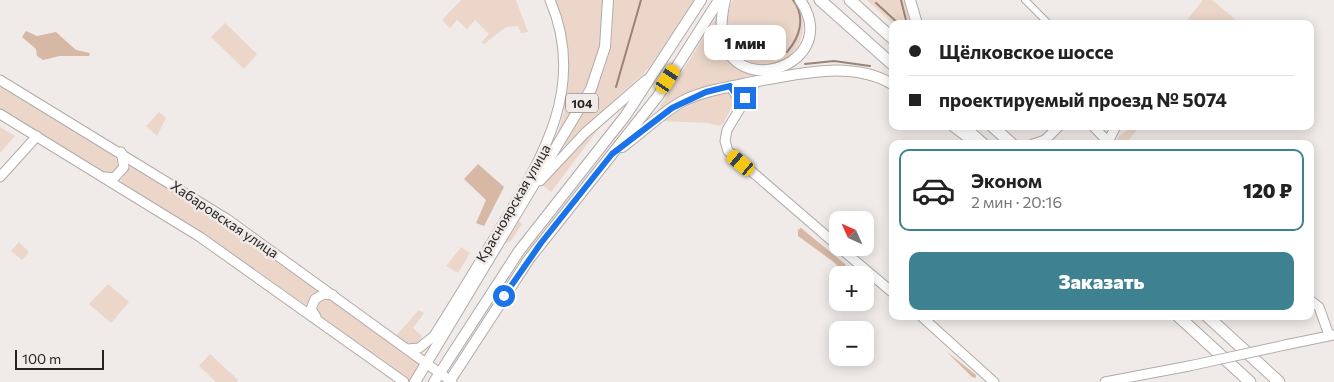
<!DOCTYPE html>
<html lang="ru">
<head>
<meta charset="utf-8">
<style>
  :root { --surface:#fff; --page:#f2f2f2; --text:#222; --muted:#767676; --line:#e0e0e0; --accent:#3e8291 }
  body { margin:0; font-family:Commissioner,sans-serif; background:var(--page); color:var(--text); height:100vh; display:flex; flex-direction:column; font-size:19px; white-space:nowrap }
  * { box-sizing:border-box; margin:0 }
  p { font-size:16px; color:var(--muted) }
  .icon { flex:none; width:28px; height:28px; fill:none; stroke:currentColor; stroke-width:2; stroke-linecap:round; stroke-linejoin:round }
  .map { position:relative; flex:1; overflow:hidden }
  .sheet { position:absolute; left:889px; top:140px; width:425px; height:180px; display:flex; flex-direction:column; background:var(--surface); border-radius:10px; box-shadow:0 2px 12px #0003 }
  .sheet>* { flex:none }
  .top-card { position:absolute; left:889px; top:20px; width:425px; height:110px; border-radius:10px; box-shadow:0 2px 12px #0003; display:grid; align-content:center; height:110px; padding:0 20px; background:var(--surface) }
  .needle { width:32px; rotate:315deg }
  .tools { position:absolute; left:829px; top:211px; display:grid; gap:10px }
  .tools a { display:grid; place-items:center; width:45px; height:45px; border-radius:10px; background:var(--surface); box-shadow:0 2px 12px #0003; font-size:25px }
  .scale { position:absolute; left:15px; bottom:12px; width:89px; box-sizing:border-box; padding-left:5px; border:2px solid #252322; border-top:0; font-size:14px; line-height:18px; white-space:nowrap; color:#252322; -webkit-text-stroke:4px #f0ebe8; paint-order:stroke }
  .end { position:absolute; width:22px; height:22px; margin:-11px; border:6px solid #1a73e8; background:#fff; box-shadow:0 0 0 2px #fff }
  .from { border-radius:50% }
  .bubble { position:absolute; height:35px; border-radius:10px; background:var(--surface); box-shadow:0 2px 12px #0003; font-size:16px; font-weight:800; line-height:35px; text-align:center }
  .car { position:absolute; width:15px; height:30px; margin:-15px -8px; border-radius:6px; box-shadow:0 0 4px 1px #0007; background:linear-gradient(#f5c518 24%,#345 0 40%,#f5c518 0 76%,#345 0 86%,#f5c518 0) }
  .top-card b { display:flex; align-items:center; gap:18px; height:48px; font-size:19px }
  .top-card b+b { border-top:1px solid var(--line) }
  .top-card i { width:12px; height:12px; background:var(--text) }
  ul { padding:9px 0 0; list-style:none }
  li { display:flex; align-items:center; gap:15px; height:82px; margin:0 10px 8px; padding:0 10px; border:2px solid transparent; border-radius:10px }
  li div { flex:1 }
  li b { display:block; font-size:19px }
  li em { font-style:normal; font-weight:800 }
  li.current { border-color:var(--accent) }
  li>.icon { width:45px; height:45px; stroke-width:1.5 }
  .cta { display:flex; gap:10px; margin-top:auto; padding:10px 20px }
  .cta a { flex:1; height:58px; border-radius:10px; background:var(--accent); color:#fff; font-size:20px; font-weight:800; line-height:58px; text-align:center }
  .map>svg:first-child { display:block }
</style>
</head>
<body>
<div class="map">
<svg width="1334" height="382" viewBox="0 0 1334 382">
  <rect width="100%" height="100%" fill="#f0ebe8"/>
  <g fill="#ebd6c9">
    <polygon points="461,0 516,0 528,32 521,33 518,26 506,27 484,44 481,43 489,34 475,20 467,29 457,20 450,28 442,20"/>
    <path d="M555 0H602C602 15 603 32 600 47 593 80 572 109 556 138 572 95 574 42 555 0Z"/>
    <path d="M613 0H695L649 68 563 147C581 116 601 86 610 50 614 35 612 16 613 0Z"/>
    <path d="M733 0H795C827 55 753 92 730 41 724 28 727 12 733 0Z"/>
    <polygon points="867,0 905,0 911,24 893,24"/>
    <polygon points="1203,0 1212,0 1241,24 1184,24"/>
    <path d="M717 16C714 47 730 70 761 76 722 83 689 90 656 113Z"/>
    <polygon points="225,23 257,54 244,69 211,37"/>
    <polygon points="0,85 114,155 118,163 115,172 105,174 0,109"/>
    <polygon points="731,91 734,102 723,124 719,126 708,123 662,121 696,101"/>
    <polygon points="159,112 166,118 157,136 146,126"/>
    <polygon points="606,119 551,192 541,184 551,171"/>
    <polygon points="0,127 15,136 0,153"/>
    <polygon points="1132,127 1137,130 1125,144 1117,144 1119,136"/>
    <polygon points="131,164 224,222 321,291 311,295 308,301 309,308 202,233 122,183 121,180"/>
    <polygon points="519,221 522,224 511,241 504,244"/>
    <polygon points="19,242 29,252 22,260 11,251"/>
    <polygon points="461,247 470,253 458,273 446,266"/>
    <polygon points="108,284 129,302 111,323 89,304"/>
    <polygon points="330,297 422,363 410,382 317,314 317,308 320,301"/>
    <polygon points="419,310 424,313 413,328 422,336 418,344 406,345 395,337"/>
    <polygon points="210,354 238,380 237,382 216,382 199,366"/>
  </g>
  <g fill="#d6b8a5">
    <polygon points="26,31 37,36 56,32 76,50 90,53 89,56 60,56 43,60 37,56 36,49 22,37"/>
    <polygon points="478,164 504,187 484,226 476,223 486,200 464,179"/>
    <polygon points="801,228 845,264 848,271 840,269 835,263 798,236 798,230"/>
    <polygon points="946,351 976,375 976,378 972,377"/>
  </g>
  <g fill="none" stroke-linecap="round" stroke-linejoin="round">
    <g stroke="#998477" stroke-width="2">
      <polyline points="901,0 907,24"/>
      <polyline points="876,3 899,24"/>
      <path d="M787 52C800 37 806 17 793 0"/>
      <polyline points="805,64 834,61 870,66"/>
      <polyline points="616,87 641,0"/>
      <polyline points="1044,129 1048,126"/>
    </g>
    <defs>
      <polyline id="street" points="1025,0 1049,24"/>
      <g id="secondary">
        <polyline points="0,80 227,219 452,382"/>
        <polyline points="756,82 727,130 725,141 728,151 838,246"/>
        <polyline points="730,86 742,104"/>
        <polyline points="0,114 200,237 404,382"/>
        <polyline points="1093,126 1110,144"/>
        <polyline points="1109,140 1116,126"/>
        <polyline points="1033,144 1045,140 1059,126"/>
        <polyline points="0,177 37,136"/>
        <polyline points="105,177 114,178 124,167 121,152"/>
        <polyline points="540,181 585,133 646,80"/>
        <polyline points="840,248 892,292"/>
        <polyline points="1310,300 1319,307 1329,335"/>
        <polyline points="921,316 994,382"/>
        <polyline points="316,317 311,309 315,299 324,294 333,295"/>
        <polyline points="1285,345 1334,335"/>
        <path d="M408 349 419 348 434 336C456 301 478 265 499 230 543 157 587 86 550 0"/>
        <polyline points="1105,382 1189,366"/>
      </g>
      <g id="primary">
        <path d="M725 0C698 112 850 73 800 0"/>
        <polyline points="910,0 917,24"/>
        <polyline points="953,126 973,141"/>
        <path d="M622 147C643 132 661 113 683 101 705 90 730 87 753 82 797 74 851 60 892 84"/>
        <polyline points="415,382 591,89 605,47 608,0"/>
        <polyline points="434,382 519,251 626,115 701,0"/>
        <polyline points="449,382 529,259 658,96 719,0"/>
      </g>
      <g id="highway">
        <polyline points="820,0 892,64"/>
        <polyline points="850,0 892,38"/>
        <polyline points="963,126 983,144"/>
        <polyline points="992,126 1012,144"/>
        <polyline points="1178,316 1250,382"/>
        <polyline points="1207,316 1279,382"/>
      </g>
    </defs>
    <use href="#street" stroke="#b0aba9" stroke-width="8"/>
    <use href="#secondary" stroke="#b0aba9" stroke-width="11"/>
    <use href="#primary" stroke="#b0aba9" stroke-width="12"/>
    <use href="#highway" stroke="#b0aba9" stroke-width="13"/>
    <use href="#street" stroke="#fff" stroke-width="6"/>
    <use href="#secondary" stroke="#fff" stroke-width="9"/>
    <use href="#primary" stroke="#fff" stroke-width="10"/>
    <use href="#highway" stroke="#fff" stroke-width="11"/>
    <defs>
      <polyline id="secondary-bridge" points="1189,366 1285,345"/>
    </defs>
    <use href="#secondary-bridge" stroke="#b0aba9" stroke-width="11" stroke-linecap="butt"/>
    <use href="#secondary-bridge" stroke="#fff" stroke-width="9"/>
  </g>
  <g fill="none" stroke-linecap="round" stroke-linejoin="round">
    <polyline stroke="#1a73e8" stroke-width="6" points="504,296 541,243 612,154 672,108 706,92 730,86 742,104 745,98"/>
  </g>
  <g text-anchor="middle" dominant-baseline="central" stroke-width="5" stroke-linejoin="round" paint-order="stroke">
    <rect fill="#f0ebe8" stroke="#625f5d" stroke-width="1" x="566" y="93.5" width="32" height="19" rx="4"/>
    <g font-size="12" font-weight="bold" fill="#252322">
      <text x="582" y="103">104</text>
    </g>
    <g font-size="14" fill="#252322" stroke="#f0ebe8">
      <text transform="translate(513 203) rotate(-60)">Красноярская улица</text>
      <text transform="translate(225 219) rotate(34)">Хабаровская улица</text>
    </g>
  </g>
</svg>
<div class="tools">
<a><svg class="needle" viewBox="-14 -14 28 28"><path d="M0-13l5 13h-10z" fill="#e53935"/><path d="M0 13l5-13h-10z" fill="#767676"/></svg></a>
<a>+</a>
<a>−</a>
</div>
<div class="scale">100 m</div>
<i class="end from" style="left:504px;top:296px"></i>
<i class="end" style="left:745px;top:98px"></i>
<div class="bubble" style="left:704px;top:25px;width:82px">1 мин</div>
<i class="car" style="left:668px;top:79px;rotate:33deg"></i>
<i class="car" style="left:741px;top:163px;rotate:310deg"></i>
<div class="top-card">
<b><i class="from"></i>Щёлковское шоссе</b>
<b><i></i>проектируемый проезд № 5074</b>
</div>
<section class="sheet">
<ul>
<li class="current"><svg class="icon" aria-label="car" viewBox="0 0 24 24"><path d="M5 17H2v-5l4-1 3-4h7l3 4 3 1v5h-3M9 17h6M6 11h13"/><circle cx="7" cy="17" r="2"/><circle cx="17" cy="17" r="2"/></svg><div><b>Эконом</b><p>2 мин · 20:16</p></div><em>120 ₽</em></li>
</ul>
<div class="cta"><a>Заказать</a></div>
</section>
</div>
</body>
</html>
